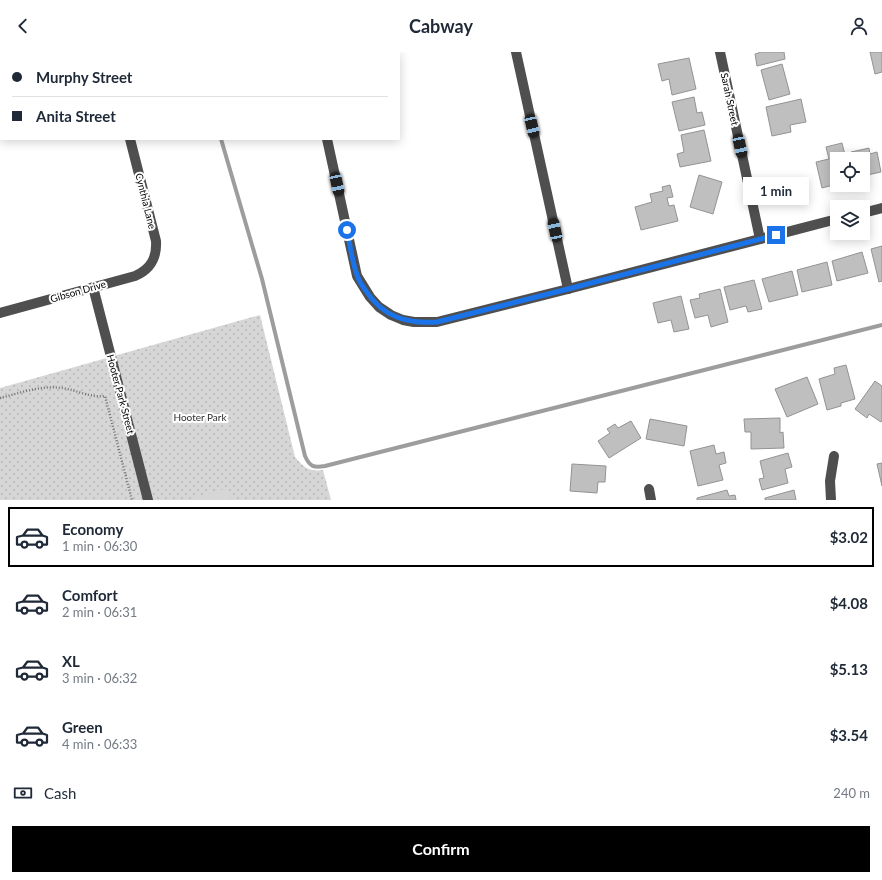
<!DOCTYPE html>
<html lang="en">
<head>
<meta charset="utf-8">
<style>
  :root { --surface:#fff; --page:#f6f6f7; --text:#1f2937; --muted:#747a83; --line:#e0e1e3; --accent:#000 }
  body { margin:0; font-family:Lato,sans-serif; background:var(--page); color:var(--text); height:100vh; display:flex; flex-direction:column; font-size:15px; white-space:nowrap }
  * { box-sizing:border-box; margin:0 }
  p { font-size:13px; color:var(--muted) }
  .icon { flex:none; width:22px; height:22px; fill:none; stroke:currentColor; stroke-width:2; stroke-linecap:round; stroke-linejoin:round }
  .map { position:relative; height:448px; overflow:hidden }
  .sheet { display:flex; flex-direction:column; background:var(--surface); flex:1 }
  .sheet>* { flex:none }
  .guide { position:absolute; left:0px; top:0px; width:400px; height:88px; box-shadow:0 2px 10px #0003; display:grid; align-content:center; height:88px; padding:0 12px; background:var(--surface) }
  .controls { position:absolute; left:830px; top:100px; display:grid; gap:8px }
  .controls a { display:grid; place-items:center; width:40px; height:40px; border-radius:0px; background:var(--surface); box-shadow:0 2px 10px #0003; font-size:20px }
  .end { position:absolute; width:18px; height:18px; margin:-9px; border:5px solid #1a73e8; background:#fff; box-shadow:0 0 0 2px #fff }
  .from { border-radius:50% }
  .bubble { position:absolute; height:28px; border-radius:0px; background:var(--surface); box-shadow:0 2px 10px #0003; font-size:13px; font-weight:700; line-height:28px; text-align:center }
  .car { position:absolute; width:12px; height:24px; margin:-12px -6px; border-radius:5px; box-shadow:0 0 3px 1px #0007; background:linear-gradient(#222 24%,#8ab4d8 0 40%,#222 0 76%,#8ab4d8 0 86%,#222 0) }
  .guide b { display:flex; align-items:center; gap:14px; height:38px; font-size:15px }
  .guide b+b { border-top:1px solid var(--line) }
  .guide i { width:10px; height:10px; background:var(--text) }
  ul { padding:7px 0 0; list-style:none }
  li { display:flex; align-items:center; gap:12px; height:60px; margin:0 8px 6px; padding:0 4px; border:2px solid transparent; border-radius:0px }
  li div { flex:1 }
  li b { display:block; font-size:15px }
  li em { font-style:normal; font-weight:700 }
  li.on { border-color:var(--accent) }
  li>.icon { width:36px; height:36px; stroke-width:1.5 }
  .pay { display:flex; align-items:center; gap:10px; height:44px; padding:0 12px; font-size:15px }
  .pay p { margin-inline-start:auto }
  .action { display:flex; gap:8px; margin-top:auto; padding:8px 12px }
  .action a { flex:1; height:46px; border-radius:0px; background:var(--accent); color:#fff; font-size:16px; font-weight:700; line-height:46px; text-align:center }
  header { display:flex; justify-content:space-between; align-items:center; height:52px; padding:0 12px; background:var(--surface); font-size:18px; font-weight:700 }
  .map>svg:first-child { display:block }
</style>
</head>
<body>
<header><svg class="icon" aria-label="back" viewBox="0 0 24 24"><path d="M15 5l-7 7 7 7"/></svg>Cabway<svg class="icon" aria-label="person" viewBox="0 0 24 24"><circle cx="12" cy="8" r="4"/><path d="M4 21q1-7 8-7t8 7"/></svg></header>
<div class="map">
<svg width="882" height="448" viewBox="0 0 882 448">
  <defs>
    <pattern id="park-dots" width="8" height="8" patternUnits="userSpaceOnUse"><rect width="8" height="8" fill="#d6d6d6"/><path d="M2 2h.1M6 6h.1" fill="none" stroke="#b6b6b6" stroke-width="1.8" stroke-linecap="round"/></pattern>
  </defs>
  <rect width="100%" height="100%" fill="#fff"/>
  <path fill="url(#park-dots)" d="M260 263 295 405C304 415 308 420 323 418L331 448H0V336Z"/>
  <polygon fill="#d6d6d6" points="228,436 231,448 186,448"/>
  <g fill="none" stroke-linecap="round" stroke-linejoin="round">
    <g stroke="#9d9d9d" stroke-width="4">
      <polyline points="198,0 199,1"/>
      <path d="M221 87 262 227 305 404C310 415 314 416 325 414L882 273"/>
    </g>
  </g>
  <g fill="#bfbfbf" stroke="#939393">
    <polygon points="759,0 784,0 785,7 757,14 755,2 759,1"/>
    <polygon points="870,0 882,0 882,20 875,22"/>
    <polygon points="689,6 696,37 672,43 669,27 662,29 658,12"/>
    <polygon points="782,12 790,42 769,48 761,18"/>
    <polygon points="694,45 697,61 702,60 705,73 679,79 672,50"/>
    <polygon points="801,47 806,70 790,73 791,80 772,84 766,55"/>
    <polygon points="704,78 711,109 680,115 677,102 684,100 681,83"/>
    <polygon points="842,91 846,107 837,107 837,132 822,136 816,110 829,107 826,95"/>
    <polygon points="869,96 870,102 877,100 881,120 863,124 863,107 853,107 851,100"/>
    <polygon points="699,123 722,130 713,162 690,155"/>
    <polygon points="670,133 673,145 667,146 669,154 674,153 678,169 641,178 635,155 652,150 650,142 663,139 662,135"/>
    <polygon points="882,194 882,229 879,230 871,197"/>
    <polygon points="862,200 868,221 837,229 832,209"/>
    <polygon points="827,210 832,233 802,240 797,218"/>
    <polygon points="792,219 798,243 769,250 762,227"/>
    <polygon points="754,228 762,257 748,260 746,254 730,258 724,235"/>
    <polygon points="720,237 728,270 711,275 708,263 695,266 690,248 700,246 699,242"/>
    <polygon points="681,244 689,277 674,280 671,268 658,271 653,251"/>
    <polygon points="846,313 855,347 841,351 841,354 827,358 819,327 835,322 834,316"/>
    <polygon points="807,325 818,352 787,365 775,337"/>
    <polygon points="875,329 882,334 882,368 881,370 869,362 867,366 855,357"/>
    <polygon points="780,366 780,381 783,380 784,396 751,397 751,380 745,380 744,367"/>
    <polygon points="650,367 687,374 684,394 646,387"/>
    <polygon points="631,369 641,386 609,406 598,389 610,381 607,377 615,372 618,376"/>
    <polygon points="714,393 716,402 724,400 726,411 719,413 723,428 698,434 690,399"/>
    <polygon points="788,401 792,415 785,417 788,431 762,438 759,427 764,426 760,409"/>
    <polygon points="882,411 882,434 877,412"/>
    <polygon points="572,412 606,414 605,430 598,430 597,441 570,439"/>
    <polygon points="727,438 729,444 735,443 736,448 697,448 697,446"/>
    <polygon points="794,438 796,448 765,448 765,446"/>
  </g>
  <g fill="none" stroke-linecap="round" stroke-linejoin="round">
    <path stroke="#717171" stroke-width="2.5" stroke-dasharray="1 2" stroke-linecap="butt" d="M0 346C20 341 41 333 62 336 77 338 90 346 105 344L132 448"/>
    <g stroke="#4f4f4f" stroke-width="10">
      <polyline points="108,0 108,1"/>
      <polyline points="308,0 308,1"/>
      <polyline points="516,0 568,237"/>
      <polyline points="720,0 760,187"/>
      <polyline points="327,87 357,224 370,245 379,255 391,263 403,268 414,270 437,270 568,237 837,167"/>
      <polyline points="863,161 882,156"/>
      <polyline points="93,235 148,448"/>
      <path d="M0 261 135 224C151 217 157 206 156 189L130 87"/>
      <polyline points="649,437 651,448"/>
      <polyline points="831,448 830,429 834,404"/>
    </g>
  </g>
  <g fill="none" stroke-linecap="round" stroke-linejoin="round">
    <path stroke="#1a73e8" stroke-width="5" d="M347 178C350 193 352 209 357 223 359 229 362 234 366 239 383 265 407 272 437 270L568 237 776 183"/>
  </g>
  <g text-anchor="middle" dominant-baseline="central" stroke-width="4" stroke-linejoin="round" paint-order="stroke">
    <g font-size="10" fill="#000" stroke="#fff">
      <text transform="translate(730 47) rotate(78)">Sarah Street</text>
      <text transform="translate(146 149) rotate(76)">Cynthia Lane</text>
      <text transform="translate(78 239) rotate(-16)">Gibson Drive</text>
      <text transform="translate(121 342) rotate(75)">Hooter Park Street</text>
    </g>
    <g font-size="10" fill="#2d2d2d" stroke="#fff">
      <text x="200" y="365">Hooter Park</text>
    </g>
  </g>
</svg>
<div class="controls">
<a><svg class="icon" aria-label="locate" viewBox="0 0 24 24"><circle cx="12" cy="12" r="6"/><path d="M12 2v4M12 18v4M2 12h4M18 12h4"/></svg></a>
<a><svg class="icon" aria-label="layers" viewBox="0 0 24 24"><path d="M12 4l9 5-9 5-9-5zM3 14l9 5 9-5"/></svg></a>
</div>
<i class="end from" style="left:347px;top:178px"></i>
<i class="end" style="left:776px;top:183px"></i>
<div class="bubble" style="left:743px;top:125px;width:66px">1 min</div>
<i class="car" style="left:532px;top:74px;rotate:167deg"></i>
<i class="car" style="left:740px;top:94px;rotate:168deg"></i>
<i class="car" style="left:337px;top:132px;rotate:168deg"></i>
<i class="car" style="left:555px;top:178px;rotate:348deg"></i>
<div class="guide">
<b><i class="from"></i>Murphy Street</b>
<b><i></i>Anita Street</b>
</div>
</div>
<section class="sheet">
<ul>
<li class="on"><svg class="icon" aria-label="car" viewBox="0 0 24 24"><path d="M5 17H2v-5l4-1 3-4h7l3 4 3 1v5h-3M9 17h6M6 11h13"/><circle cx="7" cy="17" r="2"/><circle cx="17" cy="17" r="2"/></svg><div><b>Economy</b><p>1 min · 06:30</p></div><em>$3.02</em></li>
<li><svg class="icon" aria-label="car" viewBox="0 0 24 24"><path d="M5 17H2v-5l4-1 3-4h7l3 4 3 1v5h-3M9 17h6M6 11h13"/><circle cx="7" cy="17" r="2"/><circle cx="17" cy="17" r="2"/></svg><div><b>Comfort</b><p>2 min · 06:31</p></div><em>$4.08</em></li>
<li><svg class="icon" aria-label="car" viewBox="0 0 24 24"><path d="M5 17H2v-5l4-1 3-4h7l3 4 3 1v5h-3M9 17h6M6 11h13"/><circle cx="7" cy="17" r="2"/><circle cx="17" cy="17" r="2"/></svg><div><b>XL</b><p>3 min · 06:32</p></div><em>$5.13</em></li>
<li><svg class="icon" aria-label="car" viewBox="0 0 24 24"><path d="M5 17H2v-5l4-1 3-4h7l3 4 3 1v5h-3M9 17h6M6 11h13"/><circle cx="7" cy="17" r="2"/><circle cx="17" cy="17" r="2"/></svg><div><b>Green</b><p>4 min · 06:33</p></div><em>$3.54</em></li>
</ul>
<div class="pay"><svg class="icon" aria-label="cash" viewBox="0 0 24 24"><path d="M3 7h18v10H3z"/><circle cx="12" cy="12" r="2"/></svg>Cash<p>240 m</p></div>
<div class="action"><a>Confirm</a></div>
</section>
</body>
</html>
